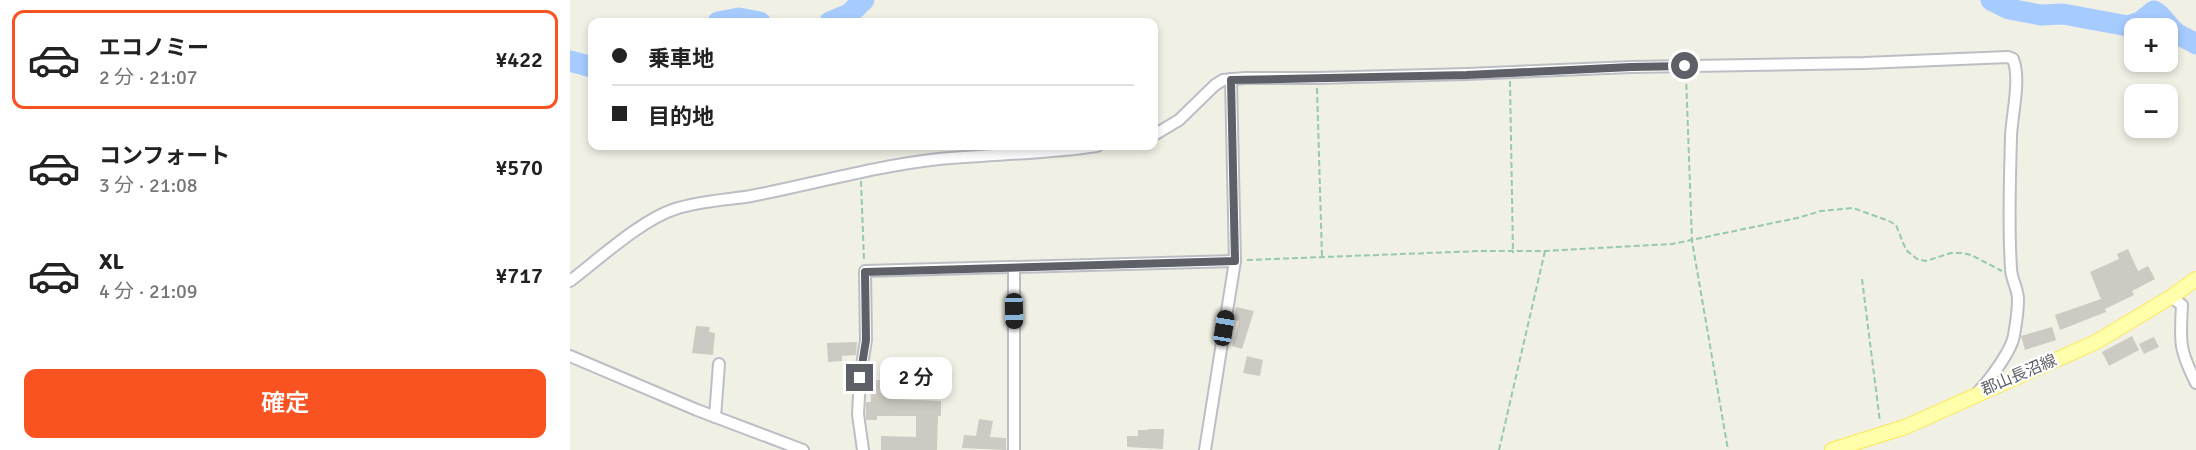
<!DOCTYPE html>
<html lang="ja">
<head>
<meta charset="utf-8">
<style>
  :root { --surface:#fff; --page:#f2f2f2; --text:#222; --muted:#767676; --line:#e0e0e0; --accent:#f95322 }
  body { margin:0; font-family:Signika,"Noto Sans JP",sans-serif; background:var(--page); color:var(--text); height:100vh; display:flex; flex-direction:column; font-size:22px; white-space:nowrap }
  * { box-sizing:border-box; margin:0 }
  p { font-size:20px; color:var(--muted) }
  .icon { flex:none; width:33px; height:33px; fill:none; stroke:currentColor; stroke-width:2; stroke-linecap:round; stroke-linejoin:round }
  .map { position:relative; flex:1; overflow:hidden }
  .panel { display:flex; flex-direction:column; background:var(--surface); width:570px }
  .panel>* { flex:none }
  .guide { position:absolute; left:18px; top:18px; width:570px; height:132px; border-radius:12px; box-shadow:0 3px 9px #0003; display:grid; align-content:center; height:132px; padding:0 24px; background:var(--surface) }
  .controls { position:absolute; left:1554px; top:18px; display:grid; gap:12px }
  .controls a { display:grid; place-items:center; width:54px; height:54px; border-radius:12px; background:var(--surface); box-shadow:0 3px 9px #0003; font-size:30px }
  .end { position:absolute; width:27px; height:27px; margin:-14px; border:8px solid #5d6067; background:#fff; box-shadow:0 0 0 3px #fff }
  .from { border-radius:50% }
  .bubble { position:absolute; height:42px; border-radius:12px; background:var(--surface); box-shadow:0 3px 9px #0003; font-size:20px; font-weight:600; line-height:42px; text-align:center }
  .car { position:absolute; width:18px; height:36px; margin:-18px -9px; border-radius:8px; box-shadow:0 0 4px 2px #0007; background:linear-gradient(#222 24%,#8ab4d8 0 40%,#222 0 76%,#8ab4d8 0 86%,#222 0) }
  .guide b { display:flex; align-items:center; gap:21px; height:57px; font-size:22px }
  .guide b+b { border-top:2px solid var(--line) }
  .guide i { width:15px; height:15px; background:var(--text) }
  ul { padding:10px 0 0; list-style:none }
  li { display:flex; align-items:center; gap:18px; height:99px; margin:0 12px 9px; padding:0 12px; border:3px solid transparent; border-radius:12px }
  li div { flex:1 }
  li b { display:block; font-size:22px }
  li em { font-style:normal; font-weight:600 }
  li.on { border-color:var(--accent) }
  li>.icon { width:54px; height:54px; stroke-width:1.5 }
  .primary-button { display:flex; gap:12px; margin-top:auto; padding:12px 24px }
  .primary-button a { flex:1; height:69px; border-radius:12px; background:var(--accent); color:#fff; font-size:24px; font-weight:600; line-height:69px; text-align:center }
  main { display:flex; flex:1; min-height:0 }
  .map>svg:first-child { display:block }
</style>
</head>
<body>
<main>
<section class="panel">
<ul>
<li class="on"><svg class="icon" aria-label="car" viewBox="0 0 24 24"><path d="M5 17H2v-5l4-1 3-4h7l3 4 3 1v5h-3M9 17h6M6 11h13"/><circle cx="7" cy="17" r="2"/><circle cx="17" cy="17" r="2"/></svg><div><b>エコノミー</b><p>2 分 · 21:07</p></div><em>¥422</em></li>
<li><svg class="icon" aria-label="car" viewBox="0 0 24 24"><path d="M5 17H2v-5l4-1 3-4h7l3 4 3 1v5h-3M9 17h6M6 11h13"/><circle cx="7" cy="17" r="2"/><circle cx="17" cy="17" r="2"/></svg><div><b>コンフォート</b><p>3 分 · 21:08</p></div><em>¥570</em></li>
<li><svg class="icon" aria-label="car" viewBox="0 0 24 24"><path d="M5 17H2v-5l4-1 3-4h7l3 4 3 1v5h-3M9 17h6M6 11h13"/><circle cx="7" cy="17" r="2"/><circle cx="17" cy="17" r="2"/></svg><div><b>XL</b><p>4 分 · 21:09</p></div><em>¥717</em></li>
</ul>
<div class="primary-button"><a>確定</a></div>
</section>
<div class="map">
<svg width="1626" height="450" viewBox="0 0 1626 450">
  <rect width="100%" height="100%" fill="#f0f0e5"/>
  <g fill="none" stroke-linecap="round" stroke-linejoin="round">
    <g stroke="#a6cbff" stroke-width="21">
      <path d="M1421 0 1439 9 1471 15 1493 14 1558 26 1570 22 1584 11C1593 15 1597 26 1605 32 1611 37 1619 39 1626 44"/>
      <polyline points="148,22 169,18 190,22"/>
      <polyline points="260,22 279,14 294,0"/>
      <polyline points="0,61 22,67"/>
    </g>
  </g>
  <g fill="#cccac2">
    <polygon points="1558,249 1568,271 1578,266 1585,279 1562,291 1564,295 1535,309 1536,312 1490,330 1485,315 1531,299 1520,272 1549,259 1547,254"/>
    <polygon points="666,307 684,311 672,349 662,346 669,321 664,320"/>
    <polygon points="126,326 140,327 139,332 145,333 143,355 122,353"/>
    <polygon points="1482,327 1486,340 1455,350 1451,336"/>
    <polygon points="1562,336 1569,350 1539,366 1532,352"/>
    <polygon points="1584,337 1589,347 1574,354 1569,344"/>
    <polygon points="287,342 286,355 272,356 272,361 258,362 257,343"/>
    <polygon points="677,356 693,360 690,376 673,373"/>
    <polygon points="300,380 323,380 323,399 371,401 371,416 368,416 367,450 311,450 311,436 346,437 346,416 307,416 307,420 296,420 296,402 301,402"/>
    <polygon points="409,419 423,421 420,437 436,438 436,450 392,448 394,435 406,436"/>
    <polygon points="578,429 594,429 593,449 557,447 557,436 568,436 568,430 578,430"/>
  </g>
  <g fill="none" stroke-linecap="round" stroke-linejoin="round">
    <defs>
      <g id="minor">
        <path d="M584 135 609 120 645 85 653 80 675 78H746L897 74 1061 67 1294 63 1438 57 1443 59C1451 79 1442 114 1441 136 1440 180 1438 224 1441 268 1441 279 1448 289 1448 299 1448 310 1446 324 1444 335 1442 350 1419 381 1408 392"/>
        <polyline points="444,267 444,450"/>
        <path d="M0 281C29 259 71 220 105 209 129 201 156 200 181 196 244 184 305 166 369 159 422 154 475 154 527 146"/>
        <path d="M1601 297 1612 305C1610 343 1609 349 1626 383"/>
        <polyline points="0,356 127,410 233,450"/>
        <polyline points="145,417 149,364"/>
        <polyline points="293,450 288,414 290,378 296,340 295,271 665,261"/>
        <polyline points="635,450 665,261 661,79"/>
      </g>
      <polyline id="major" points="1262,450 1335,427 1526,342 1601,297 1626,279"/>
    </defs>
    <use href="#minor" stroke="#bcbec5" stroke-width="14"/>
    <use href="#major" stroke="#fee750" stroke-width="16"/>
    <g stroke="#96c9ad" stroke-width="2" stroke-dasharray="6 3" stroke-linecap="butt">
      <polyline points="1116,75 1122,241 1158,450"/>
      <polyline points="940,81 943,253"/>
      <polyline points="747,88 752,257"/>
      <polyline points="291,181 294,260"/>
      <polyline points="677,260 910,251 975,251 1102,244 1227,218 1251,211 1283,208 1319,221 1326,225 1336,250 1347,259 1356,261 1381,253 1393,253 1401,255 1432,271"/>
      <polyline points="1292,279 1310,422"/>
      <polyline points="929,450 975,251"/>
    </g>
    <use href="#minor" stroke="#fff" stroke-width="10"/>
    <use href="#major" stroke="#fffeab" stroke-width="14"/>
  </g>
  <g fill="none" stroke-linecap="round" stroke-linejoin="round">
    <polyline stroke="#5d6067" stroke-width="8" points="290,378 296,340 295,272 665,261 661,80 897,75 1061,67 1115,66"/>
  </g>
  <g text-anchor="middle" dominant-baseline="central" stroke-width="4.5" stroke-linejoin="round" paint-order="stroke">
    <g font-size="16" fill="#5d6067" stroke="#fff">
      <text transform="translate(1449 375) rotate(-23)">郡山長沼線</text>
    </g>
  </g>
</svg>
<div class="controls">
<a>+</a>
<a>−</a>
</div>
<i class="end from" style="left:1115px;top:66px"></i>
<i class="end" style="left:290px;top:378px"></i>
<div class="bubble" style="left:310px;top:357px;width:72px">2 分</div>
<i class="car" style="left:444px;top:311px;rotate:179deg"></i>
<i class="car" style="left:654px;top:328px;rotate:9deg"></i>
<div class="guide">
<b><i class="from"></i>乗車地</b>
<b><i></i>目的地</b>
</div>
</div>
</main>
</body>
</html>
